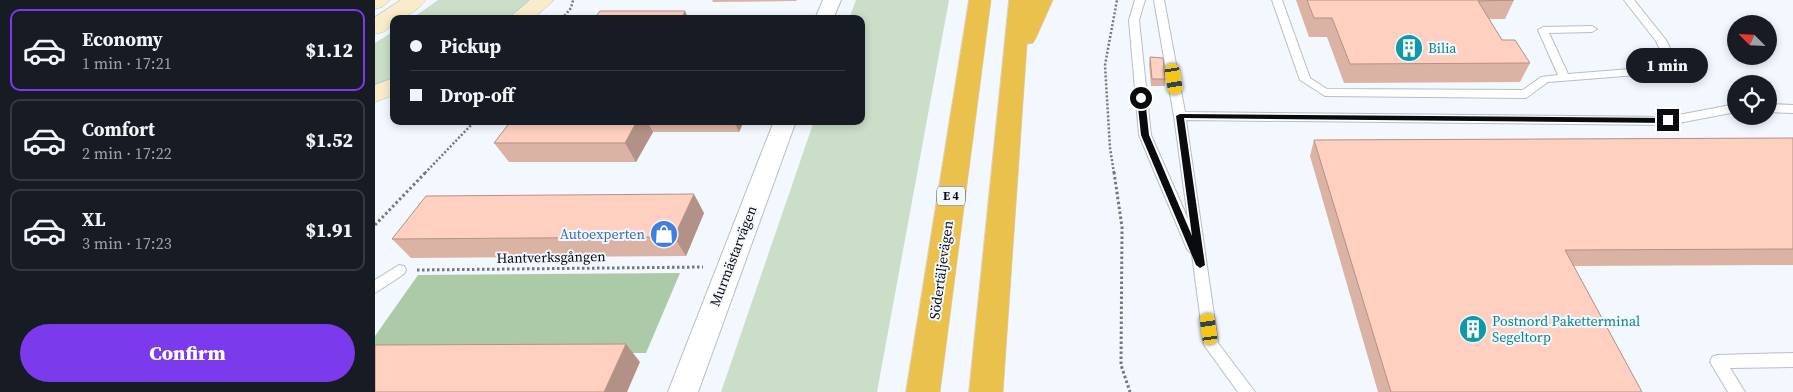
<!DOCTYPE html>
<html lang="en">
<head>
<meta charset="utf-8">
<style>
  :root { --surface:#171b24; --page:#242831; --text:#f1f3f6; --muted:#9ea1a6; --line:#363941; --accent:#7c3aed }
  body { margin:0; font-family:"Source Serif 4",serif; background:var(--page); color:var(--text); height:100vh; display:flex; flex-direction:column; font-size:19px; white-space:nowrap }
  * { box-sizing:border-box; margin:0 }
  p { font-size:16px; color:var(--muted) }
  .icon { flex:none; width:28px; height:28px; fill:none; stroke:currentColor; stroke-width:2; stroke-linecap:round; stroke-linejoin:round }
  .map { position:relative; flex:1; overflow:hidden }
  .panel { display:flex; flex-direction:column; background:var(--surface); width:375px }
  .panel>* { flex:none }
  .guide { position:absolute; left:15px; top:15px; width:475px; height:110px; border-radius:10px; box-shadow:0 2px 8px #0003; display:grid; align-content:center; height:110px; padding:0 20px; background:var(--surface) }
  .needle { width:32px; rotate:294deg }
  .buttons { position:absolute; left:1352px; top:15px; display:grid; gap:10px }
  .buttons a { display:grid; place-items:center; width:50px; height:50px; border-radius:50%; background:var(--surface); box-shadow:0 2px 8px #0003; font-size:25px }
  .end { position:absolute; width:22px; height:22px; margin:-11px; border:6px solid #090b0f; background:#fff; box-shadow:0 0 0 2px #fff }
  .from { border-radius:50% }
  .bubble { position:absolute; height:35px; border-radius:18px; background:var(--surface); box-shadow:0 2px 8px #0003; font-size:16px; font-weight:800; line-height:35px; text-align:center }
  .car { position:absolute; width:15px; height:30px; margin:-15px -8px; border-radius:6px; box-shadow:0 0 4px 1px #0007; background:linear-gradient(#f5c518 24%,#345 0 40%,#f5c518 0 76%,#345 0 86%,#f5c518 0) }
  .guide b { display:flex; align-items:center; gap:18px; height:48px; font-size:19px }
  .guide b+b { border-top:1px solid var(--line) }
  .guide i { width:12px; height:12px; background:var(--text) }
  ul { padding:9px 0 0; list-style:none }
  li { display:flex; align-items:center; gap:15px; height:82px; margin:0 10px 8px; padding:0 10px; border:2px solid var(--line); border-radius:10px }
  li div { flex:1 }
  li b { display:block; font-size:19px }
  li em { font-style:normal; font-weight:800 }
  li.current { border-color:var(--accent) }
  li>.icon { width:45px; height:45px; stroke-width:1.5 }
  .cta { display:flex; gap:10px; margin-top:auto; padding:10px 20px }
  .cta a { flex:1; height:58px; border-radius:30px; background:var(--accent); color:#fff; font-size:20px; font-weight:800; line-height:58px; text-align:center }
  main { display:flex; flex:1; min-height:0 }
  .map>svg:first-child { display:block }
</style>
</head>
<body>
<main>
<section class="panel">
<ul>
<li class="current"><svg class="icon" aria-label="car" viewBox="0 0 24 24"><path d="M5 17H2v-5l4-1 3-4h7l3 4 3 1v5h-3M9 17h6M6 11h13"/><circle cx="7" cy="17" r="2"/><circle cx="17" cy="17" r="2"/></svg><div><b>Economy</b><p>1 min · 17:21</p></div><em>$1.12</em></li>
<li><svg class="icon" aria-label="car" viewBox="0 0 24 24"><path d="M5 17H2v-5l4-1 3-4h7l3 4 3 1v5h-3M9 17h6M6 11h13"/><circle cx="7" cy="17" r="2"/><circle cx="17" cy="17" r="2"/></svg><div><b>Comfort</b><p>2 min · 17:22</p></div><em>$1.52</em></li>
<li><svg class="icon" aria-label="car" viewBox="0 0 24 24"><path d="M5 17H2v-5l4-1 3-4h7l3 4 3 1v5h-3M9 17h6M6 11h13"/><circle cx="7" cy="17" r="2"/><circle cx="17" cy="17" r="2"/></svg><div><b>XL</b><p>3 min · 17:23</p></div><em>$1.91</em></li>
</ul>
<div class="cta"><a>Confirm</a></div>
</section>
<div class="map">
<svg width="1418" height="392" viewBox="0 0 1418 392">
  <rect width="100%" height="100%" fill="#f3f7fe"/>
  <g fill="#cadec8">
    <polygon points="63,0 156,0 132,19 36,19"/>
    <polygon points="481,0 574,0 502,392 346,392 439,121 486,121 486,19 474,19"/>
    <polygon points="19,31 19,77 0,85 0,43"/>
  </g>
  <polygon fill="#accaa8" points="305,273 271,353 0,353 0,336 43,275"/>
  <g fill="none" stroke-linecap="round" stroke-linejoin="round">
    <defs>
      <g id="lane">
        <polygon points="760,0 770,0 764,20 776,135 813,219 799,116 779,0 789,0 810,112 1293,117 1361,104 1361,112 1293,125 811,120 843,343 880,392 863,392 829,345 817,254 812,249 764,135 754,20"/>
        <polygon points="897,0 907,0 935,78 952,89 1148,90 1166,77 1183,75 1163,30 1168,27 1217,26 1222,29 1217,32 1174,33 1193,74 1293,66 1281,41 1249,0 1259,0 1291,40 1305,69 1300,72 1173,82 1151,98 950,96 925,80"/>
        <polygon points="1394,104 1418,105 1418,113 1394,112"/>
        <polygon points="24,265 29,266 31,270 29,274 0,293 0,280"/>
        <polygon points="1418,353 1418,367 1355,368 1370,392 1353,392 1335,362 1337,357 1342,355"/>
      </g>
      <g id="street">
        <polygon points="448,0 466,0 458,19 440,19"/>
        <polygon points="399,121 421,121 323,392 293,392"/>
      </g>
      <g id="secondary">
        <polygon points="0,0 15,0 7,7 0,9"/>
        <path d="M26 0H51C44 9 30 19 19 19V24L8 32 0 34V17Z"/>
        <polygon points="155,0 179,0 158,19 133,19"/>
        <polygon points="19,78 19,95 0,102 0,85"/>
      </g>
      <g id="highway">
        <polygon points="594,0 616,0 565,392 531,392"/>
        <polygon points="634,0 656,0 655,2 656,0 678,0 661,38 658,43 652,44 628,392 594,392"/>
      </g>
    </defs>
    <use href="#lane" stroke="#b7bec8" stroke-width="2"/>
    <use href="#street" stroke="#b7bec8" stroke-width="2"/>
    <use href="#secondary" stroke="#b7bec8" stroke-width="1"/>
    <use href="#highway" stroke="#d3d3d4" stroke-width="1"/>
    <g stroke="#74777c" stroke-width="2.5" stroke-dasharray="2 2" stroke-linecap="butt">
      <polyline points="187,19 196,8 198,0"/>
      <polyline points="50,173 100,121"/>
      <polyline points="739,173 735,148 730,65 742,0"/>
    </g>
    <g stroke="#74777c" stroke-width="3" stroke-dasharray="2.5 2.5" stroke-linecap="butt">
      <polyline points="739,172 747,227 746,365 755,392"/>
      <polyline points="0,225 51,172"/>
      <polyline points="42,270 328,267"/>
    </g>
    <use href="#lane" fill="#fff" fill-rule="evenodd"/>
    <use href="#street" fill="#fff" fill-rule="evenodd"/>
    <use href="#secondary" fill="#f9ecca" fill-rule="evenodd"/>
    <use href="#highway" fill="#ebc14e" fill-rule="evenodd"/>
  </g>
  <g fill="#dbb3a4">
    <polygon points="337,0 422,0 421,1 338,2"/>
    <polygon points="921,0 1139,0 1130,19 1114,19 1127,40 1155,63 1145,82 969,83 952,37 934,37"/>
    <polygon points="775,57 790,79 790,86 776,86 774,64"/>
    <polygon points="136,121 369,121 364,132 278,132 261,162 134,162 119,143"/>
    <polygon points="1418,138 1418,265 1199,266 1267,392 1003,392 935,156 939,140"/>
    <polygon points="329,213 311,256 36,258 17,239"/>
  </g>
  <g fill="#b29286">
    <polygon points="310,11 314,19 306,19"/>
    <polygon points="262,121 272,121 278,132 261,162 250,143"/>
    <polygon points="359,121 369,121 364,132"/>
    <polygon points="319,194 329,213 311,256 299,237"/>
    <polygon points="251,344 265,362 252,392 229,392"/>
  </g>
  <g fill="#ffd0bf" stroke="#b29286">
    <polygon points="932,0 1139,0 1103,1 1127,40 1140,40 1155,63 975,64 957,18 939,18"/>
    <polygon points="225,11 310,11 306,19 219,19"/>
    <polygon points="775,57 788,58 790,79 777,79"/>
    <polygon points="136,121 262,121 250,143 119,143"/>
    <polygon points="1418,138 1418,249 1190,250 1267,392 1016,392 939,140"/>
    <polygon points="319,194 299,237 17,239 51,196"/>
    <polygon points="251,344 229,392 0,392 0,345"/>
  </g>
  <polygon fill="#090b0f" points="766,95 770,98 774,135 817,236 801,116 805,114 1293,118 1297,120 1293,123 809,118 830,265 825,268 821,265 766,135 762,98"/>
  <defs>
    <symbol id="building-disc" viewBox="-11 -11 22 22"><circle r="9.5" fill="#0f9aa8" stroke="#f3f7fe"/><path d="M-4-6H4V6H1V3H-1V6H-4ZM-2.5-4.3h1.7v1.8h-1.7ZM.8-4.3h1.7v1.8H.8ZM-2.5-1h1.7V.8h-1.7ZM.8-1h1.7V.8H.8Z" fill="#fff"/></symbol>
    <symbol id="shop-disc" viewBox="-11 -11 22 22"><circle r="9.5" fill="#3f7fe0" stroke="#f3f7fe"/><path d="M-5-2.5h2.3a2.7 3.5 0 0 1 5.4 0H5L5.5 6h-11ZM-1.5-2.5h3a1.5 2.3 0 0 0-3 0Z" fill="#fff"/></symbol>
  </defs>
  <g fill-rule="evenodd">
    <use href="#building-disc" x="1018" y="32" width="32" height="32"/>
    <use href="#shop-disc" x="273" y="218" width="32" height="32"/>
    <use href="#building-disc" x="1082" y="313" width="32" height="32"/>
  </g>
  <g text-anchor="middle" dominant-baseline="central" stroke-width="4" stroke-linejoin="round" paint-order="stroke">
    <rect fill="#f3f7fe" stroke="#4f5257" stroke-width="1" x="562" y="186.5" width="28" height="19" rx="4"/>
    <g font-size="12" font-weight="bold" fill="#090b0f">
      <text x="576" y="196">E 4</text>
    </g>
    <g font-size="14" fill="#0d838f" stroke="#f3f7fe" text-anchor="start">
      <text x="1053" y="48">Bilia</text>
      <text x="1117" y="321">Postnord Paketterminal<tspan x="1117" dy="16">Segeltorp</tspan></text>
    </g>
    <g font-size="14" fill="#366cbe" stroke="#f3f7fe" text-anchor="end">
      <text x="270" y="234">Autoexperten</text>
    </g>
    <g font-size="14" fill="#090b0f" stroke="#f3f7fe">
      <text transform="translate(358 256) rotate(-69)">Murmästarvägen</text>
      <text transform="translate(176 257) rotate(-1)">Hantverksgången</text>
      <text transform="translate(566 270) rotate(-82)">Södertäljevägen</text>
    </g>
  </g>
</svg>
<div class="buttons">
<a><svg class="needle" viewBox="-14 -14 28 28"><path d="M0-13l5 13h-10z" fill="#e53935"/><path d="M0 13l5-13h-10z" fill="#9ea1a6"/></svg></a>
<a><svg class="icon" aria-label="locate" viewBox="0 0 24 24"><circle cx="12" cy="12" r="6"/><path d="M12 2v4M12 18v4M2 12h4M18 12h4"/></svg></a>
</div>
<i class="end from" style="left:766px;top:98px"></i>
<i class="end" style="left:1293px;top:120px"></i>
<div class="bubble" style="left:1251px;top:48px;width:82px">1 min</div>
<i class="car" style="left:799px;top:79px;rotate:170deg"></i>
<i class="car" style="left:834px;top:329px;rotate:352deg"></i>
<div class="guide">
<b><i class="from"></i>Pickup</b>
<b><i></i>Drop-off</b>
</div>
</div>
</main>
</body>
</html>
